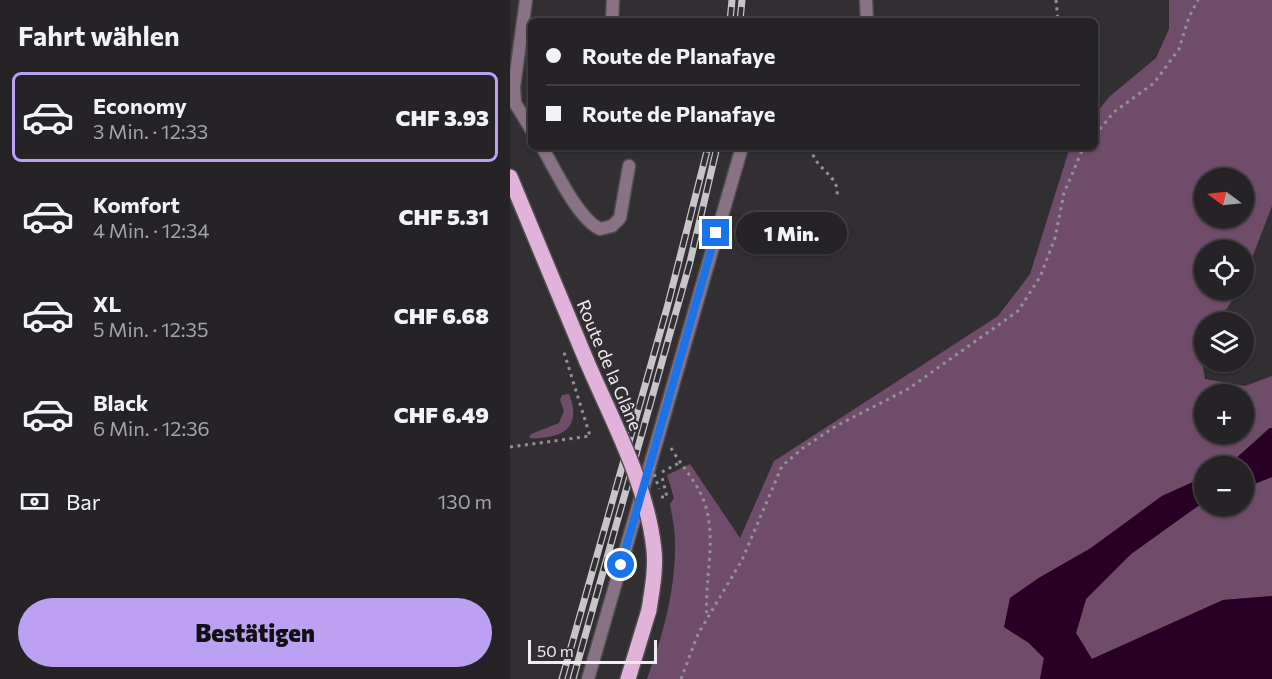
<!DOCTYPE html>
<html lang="de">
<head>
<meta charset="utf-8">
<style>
  :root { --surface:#262326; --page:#322f32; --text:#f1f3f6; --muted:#a4a4a7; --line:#424043; --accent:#bca0f2 }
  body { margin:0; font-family:Commissioner,sans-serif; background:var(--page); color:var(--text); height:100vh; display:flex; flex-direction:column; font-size:22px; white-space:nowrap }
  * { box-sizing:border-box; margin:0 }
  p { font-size:20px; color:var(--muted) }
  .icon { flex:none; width:33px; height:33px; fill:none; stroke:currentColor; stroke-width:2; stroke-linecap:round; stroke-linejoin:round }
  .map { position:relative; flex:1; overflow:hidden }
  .side { display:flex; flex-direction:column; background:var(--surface); width:510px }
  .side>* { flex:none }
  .top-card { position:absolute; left:18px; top:18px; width:570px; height:132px; border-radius:9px; box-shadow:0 2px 4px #0004,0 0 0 2px var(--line); display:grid; align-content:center; height:132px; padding:0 18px; background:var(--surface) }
  .needle { width:39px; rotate:285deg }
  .fabs { position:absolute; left:684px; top:168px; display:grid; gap:12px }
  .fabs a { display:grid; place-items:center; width:60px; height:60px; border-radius:50%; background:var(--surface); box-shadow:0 2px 4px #0004,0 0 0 2px var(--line); font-size:30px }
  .scale { position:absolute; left:18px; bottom:15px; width:129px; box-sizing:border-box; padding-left:6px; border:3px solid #efedef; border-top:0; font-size:16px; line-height:21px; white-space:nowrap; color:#efedef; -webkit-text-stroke:4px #322f32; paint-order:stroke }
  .end { position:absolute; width:27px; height:27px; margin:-14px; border:8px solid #1a73e8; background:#fff; box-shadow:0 0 0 3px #fff }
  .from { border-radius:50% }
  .bubble { position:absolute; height:42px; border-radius:21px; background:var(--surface); box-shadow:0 2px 4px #0004,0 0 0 2px var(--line); font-size:20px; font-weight:800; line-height:42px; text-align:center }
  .top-card b { display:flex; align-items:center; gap:21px; height:57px; font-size:22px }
  .top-card b+b { border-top:2px solid var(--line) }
  .top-card i { width:15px; height:15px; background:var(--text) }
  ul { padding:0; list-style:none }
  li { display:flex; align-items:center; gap:18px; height:90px; margin:0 12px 9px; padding:0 6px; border:3px solid transparent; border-radius:9px }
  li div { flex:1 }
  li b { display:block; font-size:22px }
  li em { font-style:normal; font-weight:800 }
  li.selected { border-color:var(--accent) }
  li>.icon { width:54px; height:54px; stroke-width:1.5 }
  h2 { padding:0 18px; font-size:27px; line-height:72px }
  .pay { display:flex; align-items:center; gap:15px; height:66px; padding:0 18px; font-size:22px }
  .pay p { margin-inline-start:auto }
  .cta { display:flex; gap:12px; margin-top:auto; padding:12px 18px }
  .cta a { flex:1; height:69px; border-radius:36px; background:var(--accent); color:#111; font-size:24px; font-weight:800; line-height:69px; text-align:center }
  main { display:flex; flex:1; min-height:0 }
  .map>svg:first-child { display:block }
</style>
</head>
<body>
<main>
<section class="side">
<h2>Fahrt wählen</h2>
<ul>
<li class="selected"><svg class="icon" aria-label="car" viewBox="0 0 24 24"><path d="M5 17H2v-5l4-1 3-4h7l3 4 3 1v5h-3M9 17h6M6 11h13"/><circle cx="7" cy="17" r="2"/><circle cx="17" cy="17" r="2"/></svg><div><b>Economy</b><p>3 Min. · 12:33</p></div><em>CHF 3.93</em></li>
<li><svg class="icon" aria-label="car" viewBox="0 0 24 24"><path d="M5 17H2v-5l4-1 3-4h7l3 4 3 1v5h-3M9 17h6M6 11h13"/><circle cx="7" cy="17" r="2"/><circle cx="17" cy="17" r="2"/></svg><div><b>Komfort</b><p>4 Min. · 12:34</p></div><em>CHF 5.31</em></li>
<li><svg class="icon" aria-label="car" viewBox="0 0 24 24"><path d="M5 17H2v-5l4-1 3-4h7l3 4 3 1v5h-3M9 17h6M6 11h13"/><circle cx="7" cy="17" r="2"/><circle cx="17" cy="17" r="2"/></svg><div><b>XL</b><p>5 Min. · 12:35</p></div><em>CHF 6.68</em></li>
<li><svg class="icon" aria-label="car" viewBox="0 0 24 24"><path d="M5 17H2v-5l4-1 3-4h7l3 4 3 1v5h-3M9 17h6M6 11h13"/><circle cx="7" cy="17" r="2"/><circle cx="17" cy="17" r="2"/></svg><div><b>Black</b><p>6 Min. · 12:36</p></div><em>CHF 6.49</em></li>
</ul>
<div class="pay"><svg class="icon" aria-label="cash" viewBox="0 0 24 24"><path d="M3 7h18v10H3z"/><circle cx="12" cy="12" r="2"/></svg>Bar<p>130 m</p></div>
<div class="cta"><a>Bestätigen</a></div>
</section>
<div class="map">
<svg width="762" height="679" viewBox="0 0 762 679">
  <rect width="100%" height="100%" fill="#322f32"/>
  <g fill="#6f4c6a" fill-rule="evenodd">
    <path d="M659 0H762V206L734 279V250H694V290H729L708 322H694V343L690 350 695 379 735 386 762 376V428H759L719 466H694V477L652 496 581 548 527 579 494 627 519 643 534 658 530 679H137C153 635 166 589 165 541 165 529 162 516 160 504L164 498 157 475 180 464 230 538 264 461 488 316 520 274 560 147H585V115L599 97 646 58 659 29ZM694 178H734V218H694ZM694 394H734V434H694Z"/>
    <path d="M59 394C68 416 64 433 38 437 31 438 25 439 19 438L21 434 49 423 54 411 50 400 52 395Z"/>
    <polygon points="762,477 762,596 713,600 582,659 566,633 576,599 621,554 688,506 694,503 694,506 734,506 734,488"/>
  </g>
  <g fill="#290025">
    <polygon points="760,428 762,428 762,477 734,488 734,466 717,466"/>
    <polygon points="694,477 694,503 688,506 621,554 576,599 566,633 582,659 713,600 762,596 762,679 530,679 534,658 519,643 494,627 500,598 527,579 581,548 652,496"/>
  </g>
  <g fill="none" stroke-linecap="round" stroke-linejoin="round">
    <defs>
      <g id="minor">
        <polyline points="16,0 4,87 5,103 21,129"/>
        <polyline points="356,0 357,21"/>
        <polyline points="102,21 103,0"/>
        <path d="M32 147C45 169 68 219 90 229L102 226 110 218 119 166"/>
        <polyline points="78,679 232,147"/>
      </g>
      <g id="primary">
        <polyline points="0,177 77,362"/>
        <polyline points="118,679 139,610"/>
      </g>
    </defs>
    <use href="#minor" stroke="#504d50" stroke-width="15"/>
    <use href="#primary" stroke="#504d50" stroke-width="18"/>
    <g stroke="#929092" stroke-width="3" stroke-dasharray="3 4.5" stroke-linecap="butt">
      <polyline points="546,0 548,21"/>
      <polyline points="585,135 604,112 644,83 669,49 679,17 688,0"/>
      <path d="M302 147C301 168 330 174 327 195"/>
      <polyline points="0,447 80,436 53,349"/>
      <path d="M161 448C172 467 188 483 195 504 207 540 194 580 197 617"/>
      <polyline points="152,472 169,463"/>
      <polyline points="151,497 157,497 152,477"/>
      <polyline points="171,679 188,634 232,560 272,466 293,448 326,426 398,389 508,311 530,277 545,238 554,193 571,153 575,147"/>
    </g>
    <use href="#minor" stroke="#897285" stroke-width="12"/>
    <use href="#primary" stroke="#e2b3da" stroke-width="15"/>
    <defs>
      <g id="rail">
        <polyline points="220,21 222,0"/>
        <polyline points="230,21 232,0"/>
        <polyline points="52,679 157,308 198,147"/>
        <polyline points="63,679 180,262 207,147"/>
      </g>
    </defs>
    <use href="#rail" stroke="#c7c5c7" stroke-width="7"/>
    <use href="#rail" stroke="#322f32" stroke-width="4.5" stroke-dasharray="14" stroke-linecap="butt"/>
    <defs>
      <path id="primary-bridge" d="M77 362C103 422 137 484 144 550 146 570 142 590 139 610"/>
    </defs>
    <use href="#primary-bridge" stroke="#504d50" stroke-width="18" stroke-linecap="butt"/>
    <polyline stroke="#929092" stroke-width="3" stroke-dasharray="3 4.5" stroke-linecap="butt" points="142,467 149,489"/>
    <use href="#primary-bridge" stroke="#e2b3da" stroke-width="15"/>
  </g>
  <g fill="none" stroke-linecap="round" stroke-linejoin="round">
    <polyline stroke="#1a73e8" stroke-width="8" points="111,565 206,233"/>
  </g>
  <g text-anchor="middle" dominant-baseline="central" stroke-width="4.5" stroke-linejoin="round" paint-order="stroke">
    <g font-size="18" fill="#efedef" stroke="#322f32">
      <text transform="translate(100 365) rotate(67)">Route de la Glâne</text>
    </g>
  </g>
</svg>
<div class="fabs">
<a><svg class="needle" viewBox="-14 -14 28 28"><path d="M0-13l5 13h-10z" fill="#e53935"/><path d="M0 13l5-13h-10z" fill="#a4a4a7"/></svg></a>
<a><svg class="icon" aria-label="locate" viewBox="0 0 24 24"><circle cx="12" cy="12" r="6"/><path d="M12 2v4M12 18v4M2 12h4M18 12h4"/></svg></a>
<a><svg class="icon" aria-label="layers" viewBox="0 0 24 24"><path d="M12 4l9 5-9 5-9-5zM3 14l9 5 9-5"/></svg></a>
<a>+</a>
<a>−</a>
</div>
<div class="scale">50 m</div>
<i class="end from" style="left:111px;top:565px"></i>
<i class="end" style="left:206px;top:233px"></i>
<div class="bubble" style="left:226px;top:212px;width:111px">1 Min.</div>
<div class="top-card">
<b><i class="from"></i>Route de Planafaye</b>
<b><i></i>Route de Planafaye</b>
</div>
</div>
</main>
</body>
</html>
